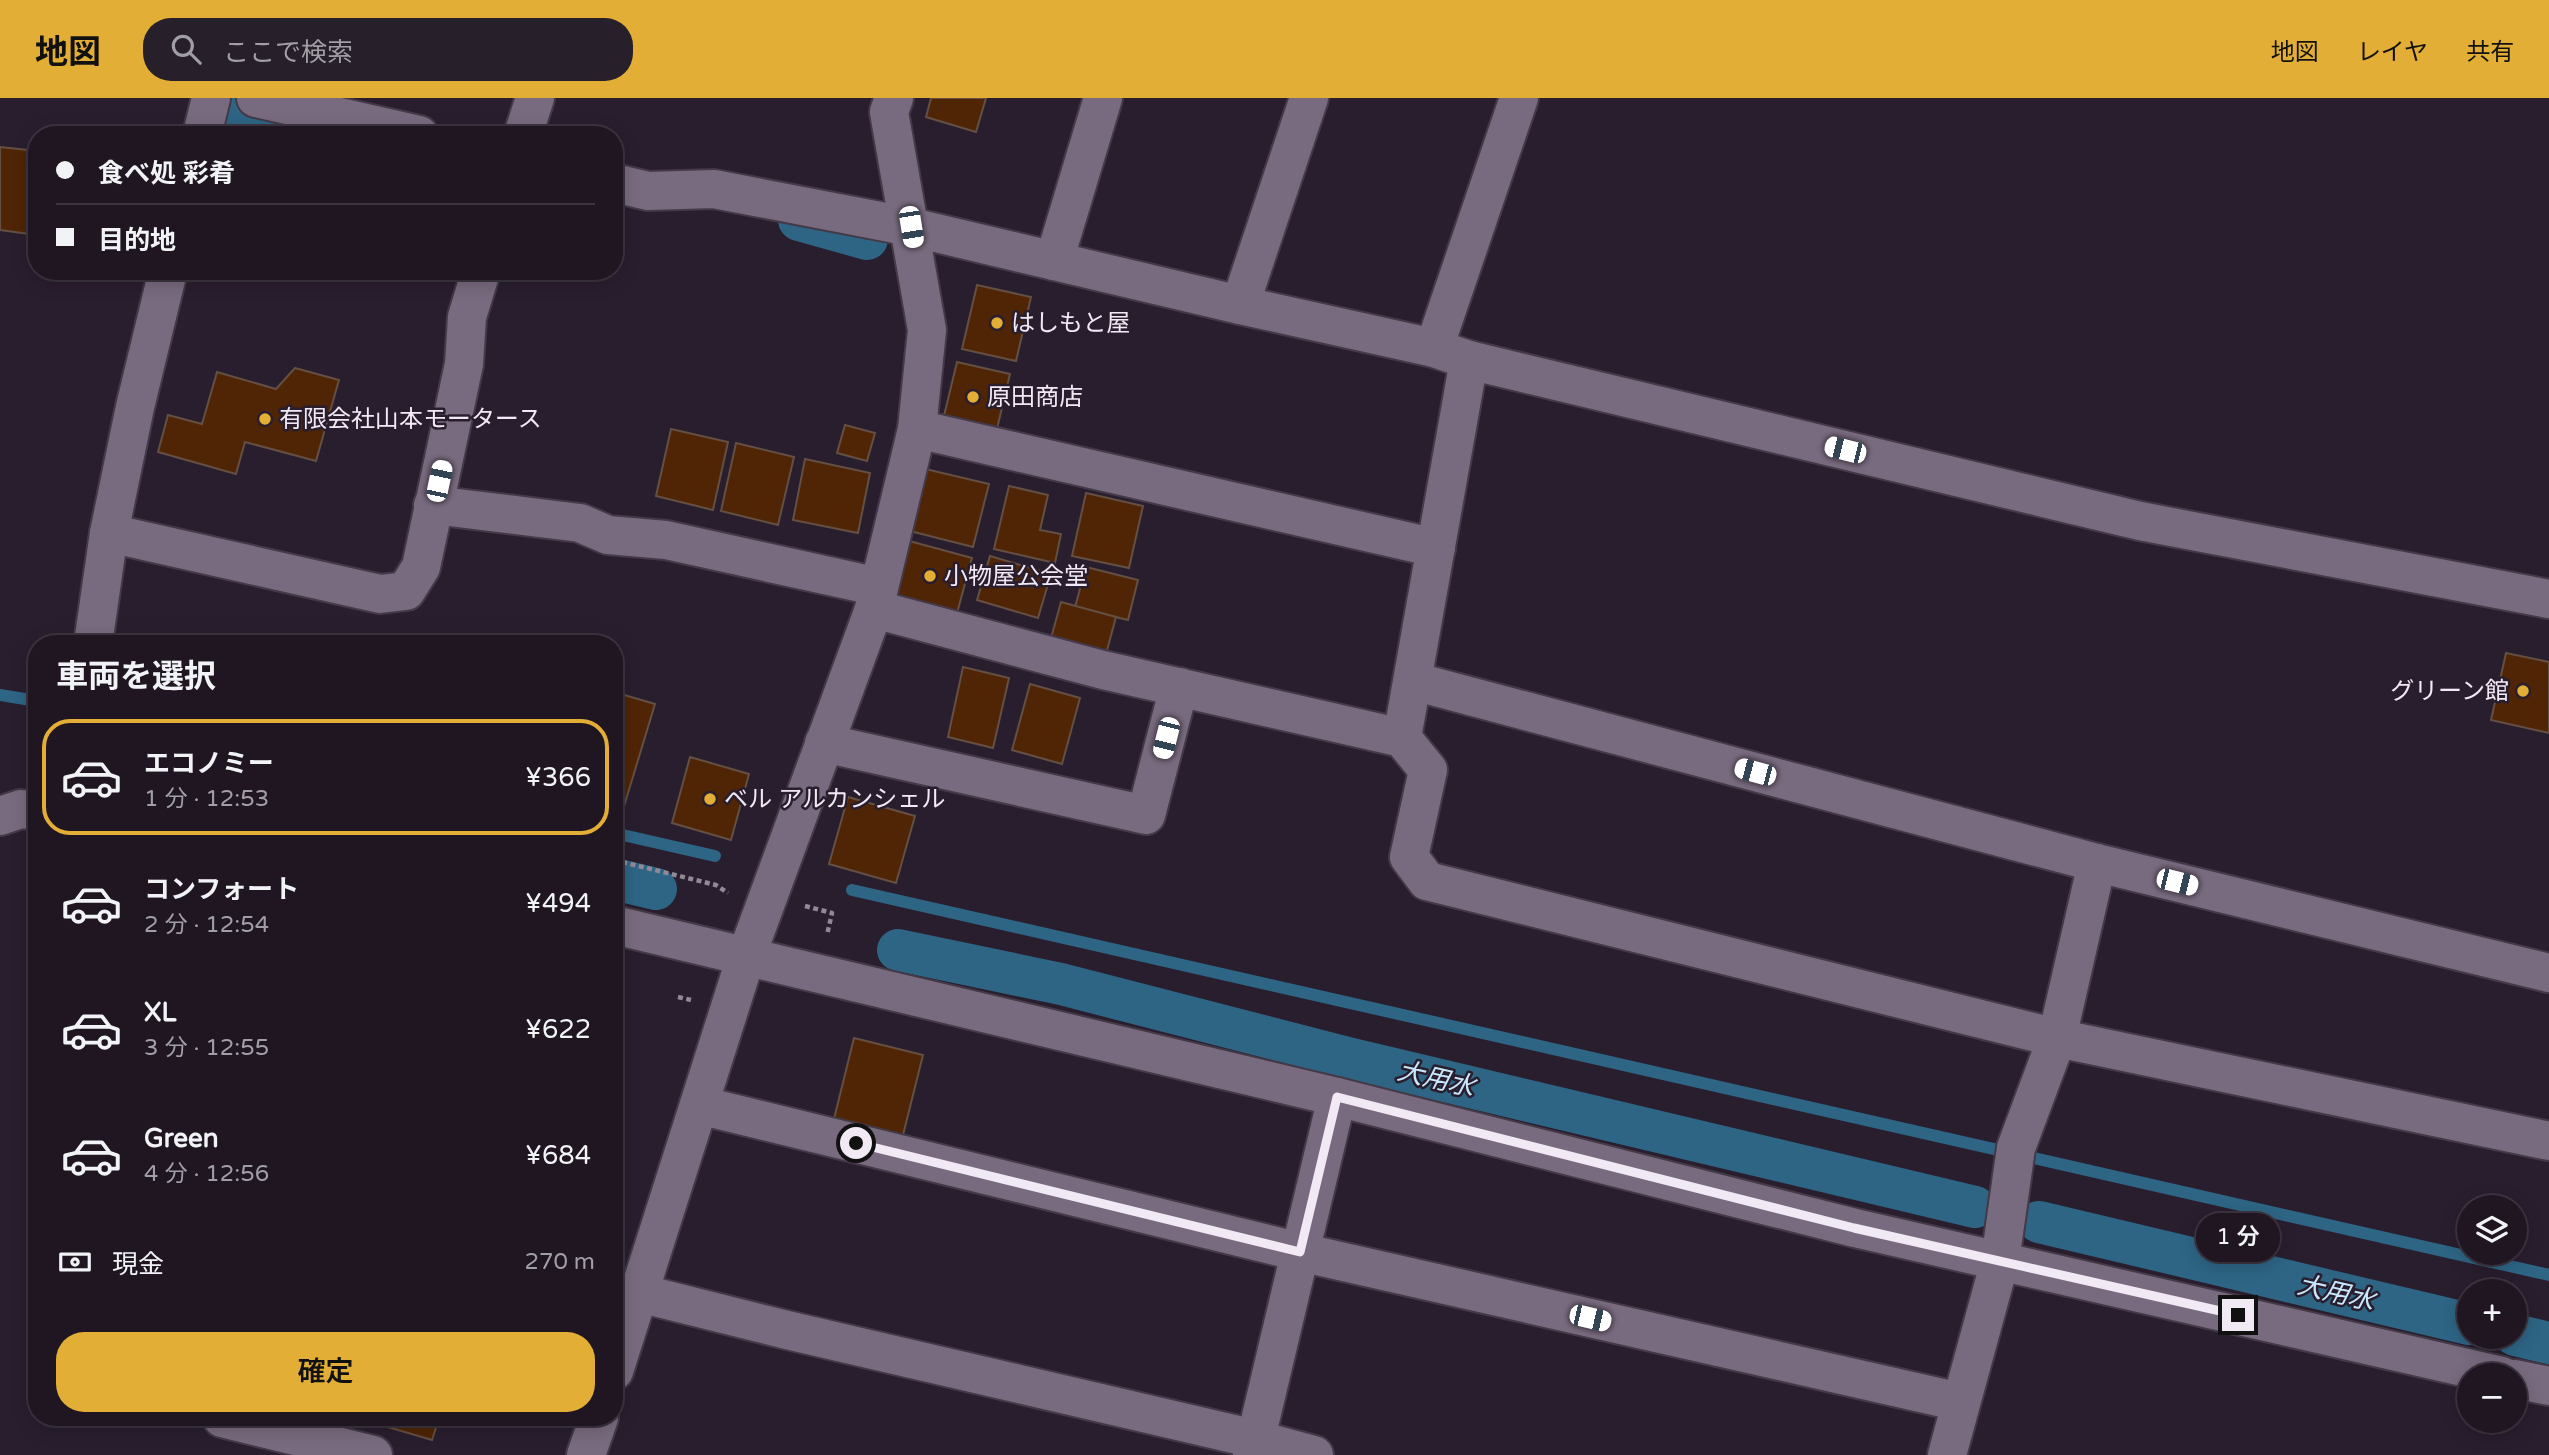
<!DOCTYPE html>
<html lang="ja">
<head>
<meta charset="utf-8">
<style>
  :root { --surface:#1f1622; --page:#271f2a; --text:#f1f3f6; --muted:#a19fa5; --line:#3c3540; --accent:#e3ae35 }
  body { margin:0; font-family:"Varela Round","Noto Sans JP",sans-serif; background:var(--page); color:var(--text); height:100vh; display:flex; flex-direction:column; font-size:26px; white-space:nowrap }
  * { box-sizing:border-box; margin:0 }
  p { font-size:23px; color:var(--muted) }
  .icon { flex:none; width:38px; height:38px; fill:none; stroke:currentColor; stroke-width:2; stroke-linecap:round; stroke-linejoin:round }
  .map { position:relative; flex:1; overflow:hidden }
  .drawer { position:absolute; left:28px; top:537px; width:595px; height:791px; display:flex; flex-direction:column; background:var(--surface); border-radius:28px; box-shadow:0 4px 18px #0003,0 0 0 2px var(--line) }
  .drawer>* { flex:none }
  .top-card { position:absolute; left:28px; top:28px; width:595px; height:154px; border-radius:28px; box-shadow:0 4px 18px #0003,0 0 0 2px var(--line); display:grid; align-content:center; height:154px; padding:0 28px; background:var(--surface) }
  .tools { position:absolute; left:2457px; top:1097px; display:grid; gap:14px }
  .tools a { display:grid; place-items:center; width:70px; height:70px; border-radius:50%; background:var(--surface); box-shadow:0 4px 18px #0003,0 0 0 2px var(--line); font-size:35px }
  .end { position:absolute; width:32px; height:32px; margin:-16px; border:9px solid #f1e9f4; background:#111; box-shadow:0 0 0 4px #111 }
  .from { border-radius:50% }
  .bubble { position:absolute; height:49px; border-radius:24px; background:var(--surface); box-shadow:0 4px 18px #0003,0 0 0 2px var(--line); font-size:23px; font-weight:600; line-height:49px; text-align:center }
  .car { position:absolute; width:21px; height:42px; margin:-21px -10px; border-radius:9px; box-shadow:0 0 5px 2px #0007; background:linear-gradient(#fff 24%,#345 0 40%,#fff 0 76%,#345 0 86%,#fff 0) }
  .top-card b { display:flex; align-items:center; gap:24px; height:66px; font-size:26px }
  .top-card b+b { border-top:2px solid var(--line) }
  .top-card i { width:18px; height:18px; background:var(--text) }
  ul { padding:0; list-style:none }
  li { display:flex; align-items:center; gap:21px; height:116px; margin:0 14px 10px; padding:0 14px; border:4px solid transparent; border-radius:28px }
  li div { flex:1 }
  li b { display:block; font-size:26px }
  li em { font-style:normal; font-weight:600 }
  li.on { border-color:var(--accent) }
  li>.icon { width:63px; height:63px; stroke-width:1.5 }
  h2 { padding:0 28px; font-size:32px; line-height:84px }
  .pay { display:flex; align-items:center; gap:18px; height:77px; padding:0 28px; font-size:26px }
  .pay p { margin-inline-start:auto }
  .primary-button { display:flex; gap:14px; margin-top:auto; padding:14px 28px }
  .primary-button a { flex:1; height:80px; border-radius:28px; background:var(--accent); color:#111; font-size:28px; font-weight:600; line-height:80px; text-align:center }
  header { display:flex; align-items:center; gap:42px; box-sizing:border-box; height:98px; padding:0 35px; background:var(--accent); color:#111 }
  header strong { font-size:33px }
  nav { display:flex; gap:38px; margin-inline-start:auto; font-size:24px }
  .search { width:490px; height:63px; background:var(--page); display:flex; align-items:center; gap:18px; box-sizing:border-box; padding:0 24px; border-radius:28px; color:var(--muted); font-size:26px }
  .map>svg:first-child { display:block }
</style>
</head>
<body>
<header>
<strong>地図</strong>
<div class="search"><svg class="icon" aria-label="search" viewBox="0 0 24 24"><circle cx="10" cy="10" r="6"/><path d="M15 15l6 6"/></svg>ここで検索</div>
<nav><a>地図</a><a>レイヤ</a><a>共有</a></nav>
</header>
<div class="map">
<svg width="2549" height="1357" viewBox="0 0 2549 1357">
  <rect width="100%" height="100%" fill="#291e2e"/>
  <g fill="none" stroke-linecap="round" stroke-linejoin="round">
    <g stroke="#2e6585" stroke-width="12">
      <polyline points="0,597 37,603"/>
      <polyline points="614,735 715,758"/>
      <polyline points="852,792 2549,1177"/>
    </g>
    <g stroke="#2e6585" stroke-width="42">
      <polyline points="211,37 213,31 223,18 312,37"/>
      <polyline points="799,122 867,141"/>
      <polyline points="614,781 656,791"/>
      <polyline points="898,852 1061,886 1348,960 1975,1109"/>
      <polyline points="2039,1124 2469,1226"/>
      <polyline points="2515,1237 2549,1245"/>
    </g>
  </g>
  <g fill="#502505" stroke="#644f43" stroke-width="2">
    <polygon points="931,0 986,0 976,34 926,19"/>
    <polygon points="0,49 37,53 37,137 0,132"/>
    <polygon points="977,187 1031,199 1016,263 962,251"/>
    <polygon points="957,264 1010,276 996,335 943,322"/>
    <polygon points="295,270 339,282 316,363 245,344 236,376 158,354 168,317 202,326 217,274 276,291"/>
    <polygon points="845,327 875,335 867,363 837,355"/>
    <polygon points="671,331 728,344 713,412 656,398"/>
    <polygon points="736,345 794,359 778,427 721,413"/>
    <polygon points="805,361 870,375 858,435 793,422"/>
    <polygon points="917,369 989,386 973,449 902,431"/>
    <polygon points="1009,388 1048,397 1040,432 1061,436 1055,465 994,451"/>
    <polygon points="1086,395 1143,408 1129,470 1072,458"/>
    <polygon points="902,441 972,460 957,515 887,496"/>
    <polygon points="990,458 1051,476 1038,520 977,502"/>
    <polygon points="1086,469 1138,482 1128,522 1075,509"/>
    <polygon points="1061,504 1116,519 1106,556 1051,540"/>
    <polygon points="2506,555 2549,564 2549,635 2491,622"/>
    <polygon points="963,569 1009,580 993,650 948,639"/>
    <polygon points="1030,586 1080,600 1062,666 1012,652"/>
    <polygon points="614,594 655,606 622,715 614,713"/>
    <polygon points="690,659 749,676 731,742 672,725"/>
    <polygon points="848,699 915,718 896,785 829,766"/>
    <polygon points="854,940 923,957 903,1037 834,1021"/>
    <polygon points="357,1320 439,1320 432,1342"/>
  </g>
  <g fill="none" stroke-linecap="round" stroke-linejoin="round">
    <defs>
      <g id="minor">
        <polyline points="256,0 419,37"/>
        <polyline points="202,37 211,0"/>
        <polyline points="523,37 535,0"/>
        <polyline points="614,85 648,93 714,91 911,129 1240,207 1434,250 1469,262 2140,423 2549,501"/>
        <polyline points="1054,163 1103,0"/>
        <polyline points="1240,207 1309,0"/>
        <polyline points="1434,250 1519,0"/>
        <polyline points="917,331 1436,450"/>
        <polyline points="433,407 580,425 608,437 666,442 879,489"/>
        <polyline points="109,435 380,496 406,493 421,469 464,266 467,219 481,173"/>
        <polyline points="874,511 1103,572 1402,640 1428,672 1409,759 1427,783 2057,940 2549,1043"/>
        <polyline points="93,546 109,435 135,309 168,173"/>
        <polyline points="1413,583 2097,765 2549,875"/>
        <polyline points="1402,640 1469,262"/>
        <polyline points="824,645 1146,717 1179,589"/>
        <polyline points="0,718 21,711 37,713"/>
        <polyline points="614,827 1337,999 1855,1130 2502,1278"/>
        <polyline points="699,1007 1300,1154 1960,1304"/>
        <polyline points="639,1195 787,1232 1255,1341 1314,1357"/>
        <polyline points="614,1273 746,859 874,511 917,331 927,232 889,14 894,0"/>
        <polyline points="2515,1281 2549,1288"/>
        <polyline points="222,1320 373,1357"/>
        <polyline points="586,1357 599,1320"/>
        <polyline points="1252,1357 1337,999"/>
        <polyline points="1947,1357 2000,1163 2016,1050 2057,940 2097,765"/>
      </g>
    </defs>
    <use href="#minor" stroke="#433947" stroke-width="42"/>
    <g stroke="#928996" stroke-width="4.5" stroke-dasharray="5 3.5" stroke-linecap="butt">
      <polyline points="614,762 716,787 728,795"/>
      <polyline points="805,808 832,815 827,837"/>
      <polyline points="678,899 691,902"/>
    </g>
    <use href="#minor" stroke="#796b7f" stroke-width="38"/>
  </g>
  <g fill="none" stroke-linecap="round" stroke-linejoin="round">
    <polyline stroke="#f1e9f4" stroke-width="9" points="856,1045 1300,1154 1337,999 1854,1130 2238,1217"/>
  </g>
  <g fill="#e3ae35" stroke="#291e2e" stroke-width="2.5">
    <circle cx="997" cy="225" r="7"/>
    <circle cx="973" cy="299" r="7"/>
    <circle cx="265" cy="321" r="7"/>
    <circle cx="930" cy="478" r="7"/>
    <circle cx="2523" cy="593" r="7"/>
    <circle cx="710" cy="701" r="7"/>
  </g>
  <g text-anchor="middle" dominant-baseline="central" stroke-width="5" stroke-linejoin="round" paint-order="stroke">
    <g font-size="24" fill="#f1e9f4" stroke="#291e2e" text-anchor="start">
      <text x="1011" y="225">はしもと屋</text>
      <text x="987" y="299">原田商店</text>
      <text x="279" y="321">有限会社山本モータース</text>
      <text x="944" y="478">小物屋公会堂</text>
      <text x="2509" y="593" text-anchor="end">グリーン館</text>
      <text x="724" y="701">ベル アルカンシェル</text>
    </g>
    <g font-size="26" font-style="italic" fill="#c8e7fb" stroke="#291e2e">
      <text transform="translate(1436 981) rotate(13)">大用水</text>
      <text transform="translate(2336 1195) rotate(13)">大用水</text>
    </g>
  </g>
</svg>
<div class="tools">
<a><svg class="icon" aria-label="layers" viewBox="0 0 24 24"><path d="M12 4l9 5-9 5-9-5zM3 14l9 5 9-5"/></svg></a>
<a>+</a>
<a>−</a>
</div>
<i class="end from" style="left:856px;top:1045px"></i>
<i class="end" style="left:2238px;top:1217px"></i>
<div class="bubble" style="left:2196px;top:1115px;width:84px">1 分</div>
<i class="car" style="left:911px;top:129px;rotate:171deg"></i>
<i class="car" style="left:1845px;top:352px;rotate:284deg"></i>
<i class="car" style="left:439px;top:383px;rotate:12deg"></i>
<i class="car" style="left:1166px;top:640px;rotate:194deg"></i>
<i class="car" style="left:1755px;top:674px;rotate:285deg"></i>
<i class="car" style="left:2177px;top:784px;rotate:104deg"></i>
<i class="car" style="left:1590px;top:1220px;rotate:103deg"></i>
<div class="top-card">
<b><i class="from"></i>食べ処 彩肴</b>
<b><i></i>目的地</b>
</div>
<section class="drawer">
<h2>車両を選択</h2>
<ul>
<li class="on"><svg class="icon" aria-label="car" viewBox="0 0 24 24"><path d="M5 17H2v-5l4-1 3-4h7l3 4 3 1v5h-3M9 17h6M6 11h13"/><circle cx="7" cy="17" r="2"/><circle cx="17" cy="17" r="2"/></svg><div><b>エコノミー</b><p>1 分 · 12:53</p></div><em>¥366</em></li>
<li><svg class="icon" aria-label="car" viewBox="0 0 24 24"><path d="M5 17H2v-5l4-1 3-4h7l3 4 3 1v5h-3M9 17h6M6 11h13"/><circle cx="7" cy="17" r="2"/><circle cx="17" cy="17" r="2"/></svg><div><b>コンフォート</b><p>2 分 · 12:54</p></div><em>¥494</em></li>
<li><svg class="icon" aria-label="car" viewBox="0 0 24 24"><path d="M5 17H2v-5l4-1 3-4h7l3 4 3 1v5h-3M9 17h6M6 11h13"/><circle cx="7" cy="17" r="2"/><circle cx="17" cy="17" r="2"/></svg><div><b>XL</b><p>3 分 · 12:55</p></div><em>¥622</em></li>
<li><svg class="icon" aria-label="car" viewBox="0 0 24 24"><path d="M5 17H2v-5l4-1 3-4h7l3 4 3 1v5h-3M9 17h6M6 11h13"/><circle cx="7" cy="17" r="2"/><circle cx="17" cy="17" r="2"/></svg><div><b>Green</b><p>4 分 · 12:56</p></div><em>¥684</em></li>
</ul>
<div class="pay"><svg class="icon" aria-label="cash" viewBox="0 0 24 24"><path d="M3 7h18v10H3z"/><circle cx="12" cy="12" r="2"/></svg>現金<p>270 m</p></div>
<div class="primary-button"><a>確定</a></div>
</section>
</div>
</body>
</html>
